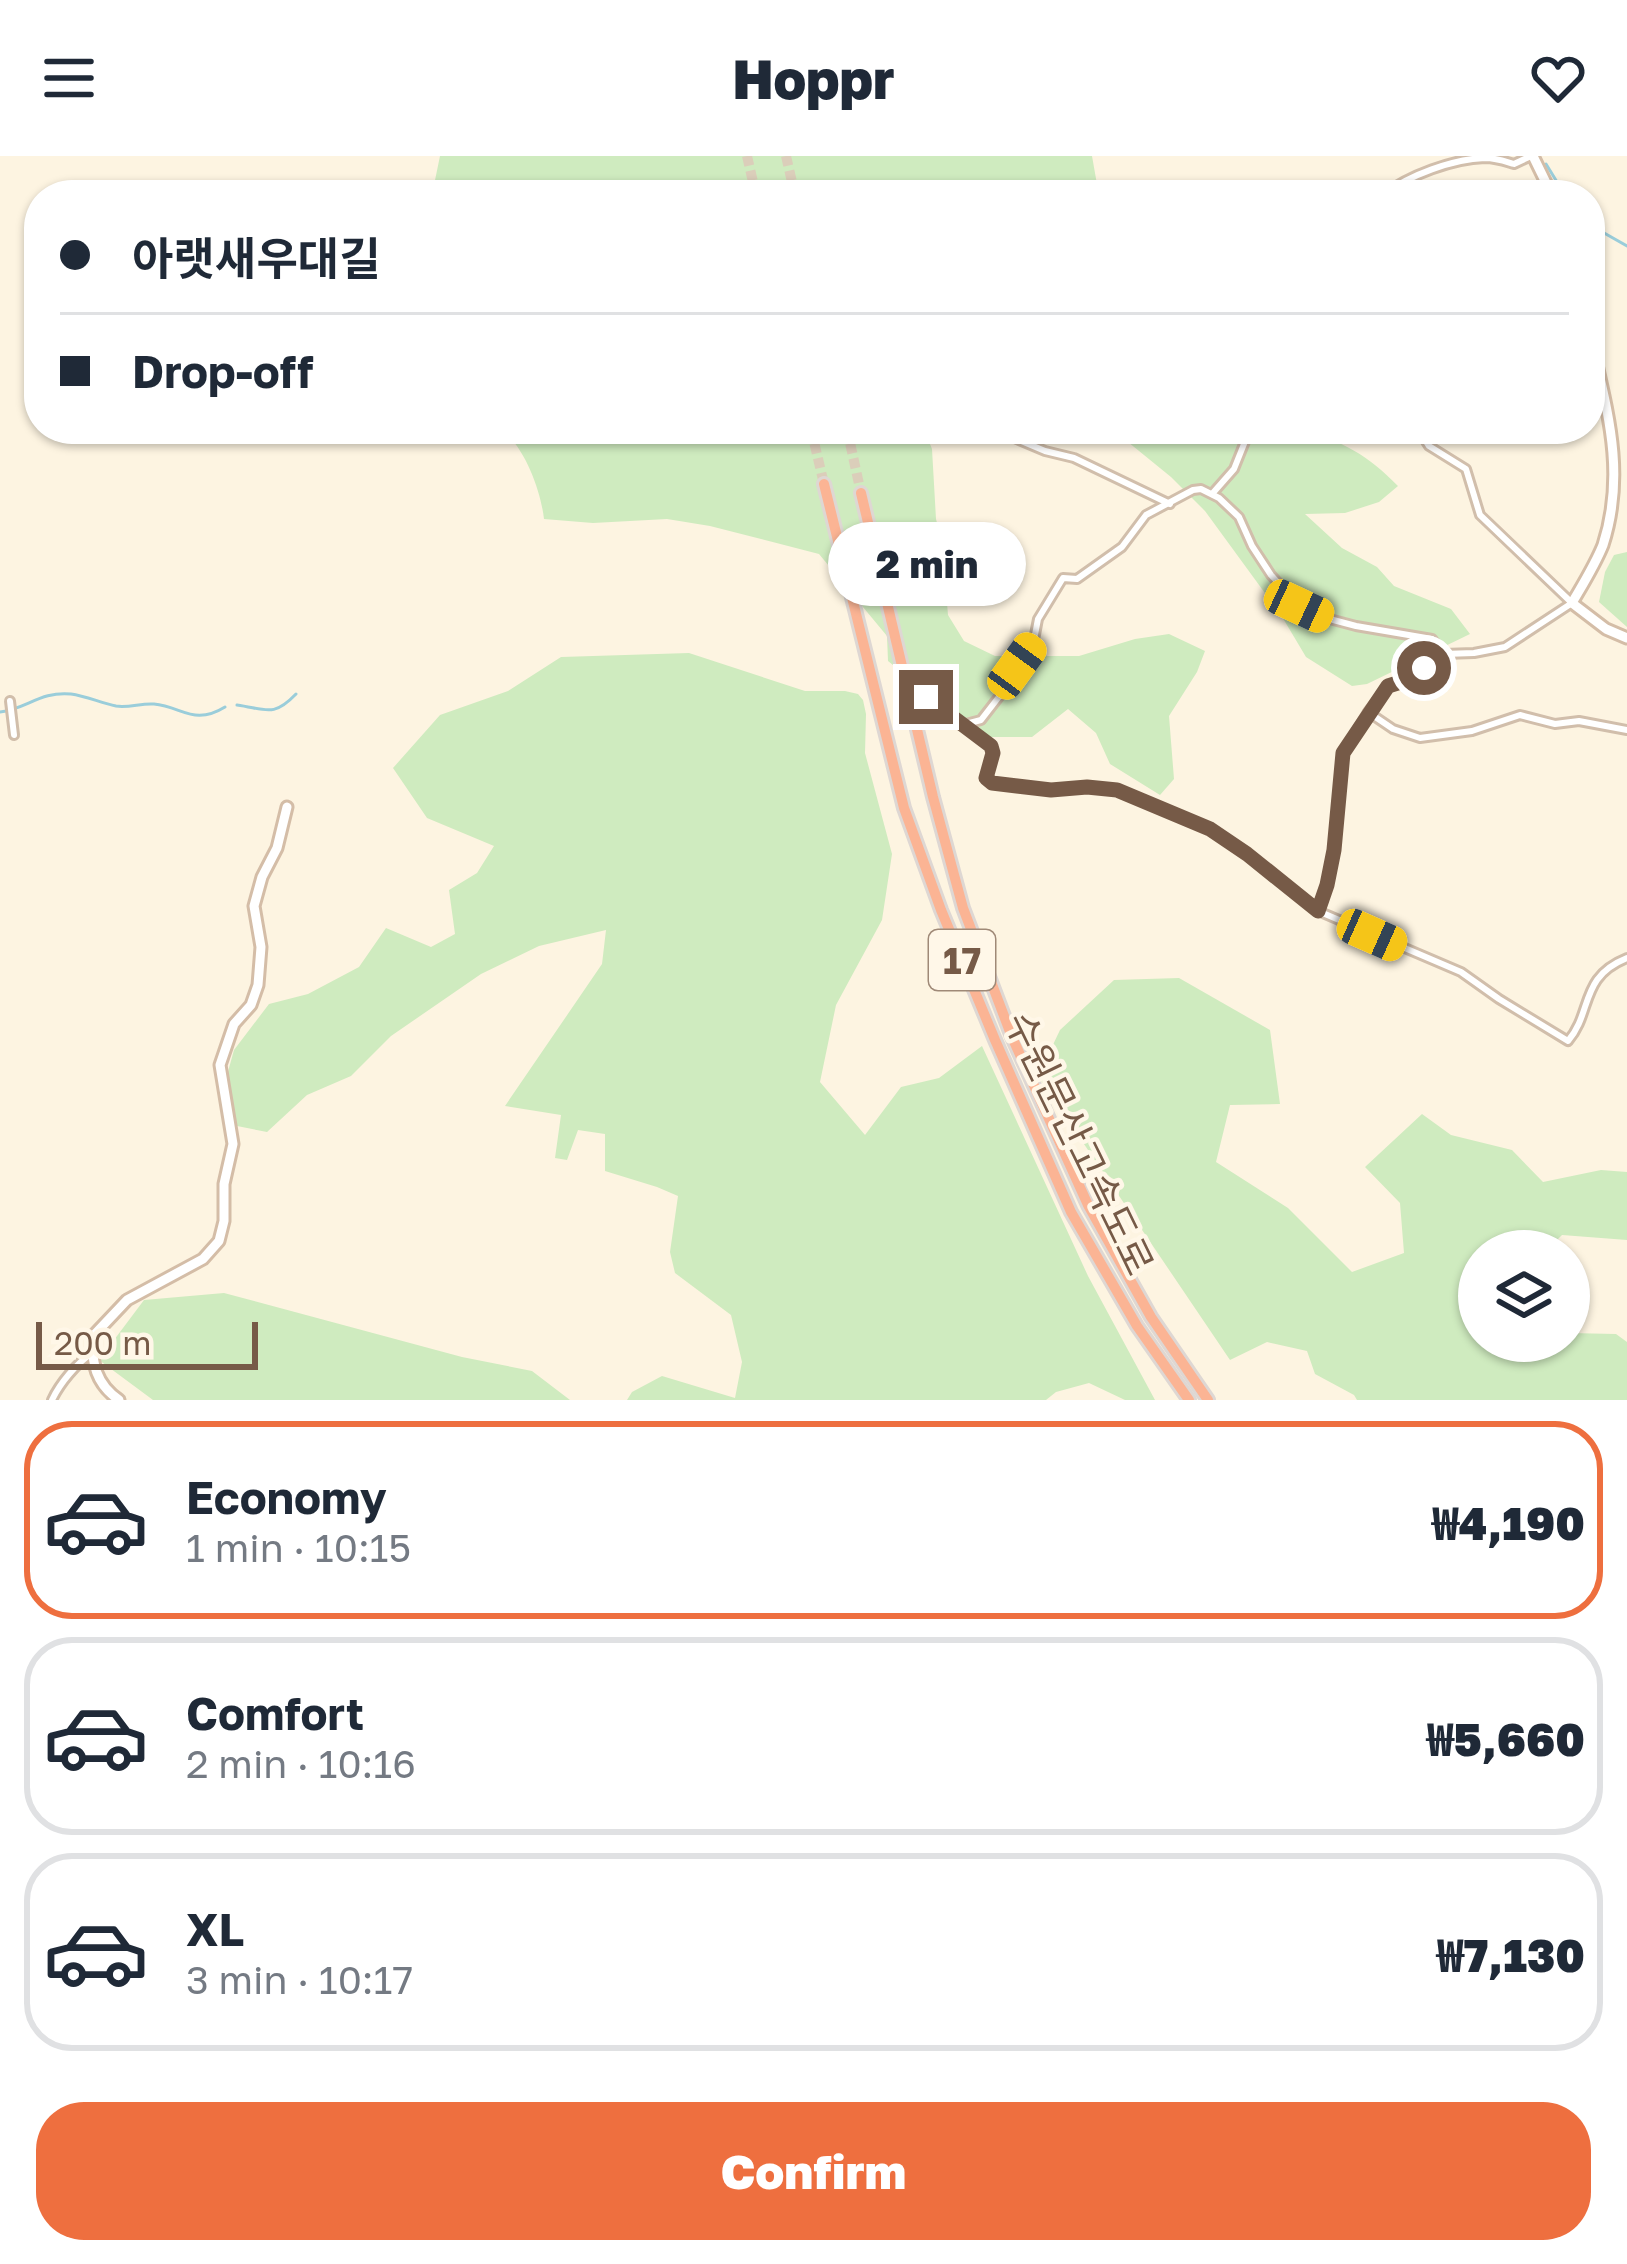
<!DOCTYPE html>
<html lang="en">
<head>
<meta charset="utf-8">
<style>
  :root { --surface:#fff; --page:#f2f2f3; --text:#1f2937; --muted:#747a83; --line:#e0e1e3; --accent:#ee6f3f }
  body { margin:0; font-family:"Golos Text","Noto Sans KR",sans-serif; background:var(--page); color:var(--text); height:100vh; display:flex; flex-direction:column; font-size:45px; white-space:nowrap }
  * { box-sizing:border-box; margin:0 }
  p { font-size:39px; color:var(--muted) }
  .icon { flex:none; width:66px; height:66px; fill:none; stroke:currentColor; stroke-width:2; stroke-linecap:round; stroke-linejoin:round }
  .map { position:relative; height:1244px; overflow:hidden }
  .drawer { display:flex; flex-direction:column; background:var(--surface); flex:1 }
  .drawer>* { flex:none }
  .guide { position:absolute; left:24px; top:24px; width:1581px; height:264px; border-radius:48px; box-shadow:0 3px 9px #0004; display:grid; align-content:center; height:264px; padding:0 36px; background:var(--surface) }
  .tools { position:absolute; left:1458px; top:1074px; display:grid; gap:24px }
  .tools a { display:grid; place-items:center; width:132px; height:132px; border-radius:50%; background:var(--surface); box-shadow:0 3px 9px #0004; font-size:60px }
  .scale { position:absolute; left:36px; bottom:30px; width:222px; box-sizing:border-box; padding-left:12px; border:6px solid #765a47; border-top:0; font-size:33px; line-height:42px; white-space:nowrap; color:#765a47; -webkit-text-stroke:9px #fff7e8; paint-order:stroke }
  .end { position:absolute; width:54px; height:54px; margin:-27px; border:15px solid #765a47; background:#fff; box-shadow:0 0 0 6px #fff }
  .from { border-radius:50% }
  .bubble { position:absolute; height:84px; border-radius:42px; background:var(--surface); box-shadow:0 3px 9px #0004; font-size:39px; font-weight:800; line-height:84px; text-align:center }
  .car { position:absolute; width:36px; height:72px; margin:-36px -18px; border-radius:15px; box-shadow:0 0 9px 3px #0007; background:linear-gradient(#f5c518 24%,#345 0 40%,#f5c518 0 76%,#345 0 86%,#f5c518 0) }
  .guide b { display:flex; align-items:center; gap:42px; height:114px; font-size:45px }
  .guide b+b { border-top:3px solid var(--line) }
  .guide i { width:30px; height:30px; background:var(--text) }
  ul { padding:21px 0 0; list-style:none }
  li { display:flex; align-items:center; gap:36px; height:198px; margin:0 24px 18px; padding:0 12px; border:6px solid var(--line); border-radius:48px }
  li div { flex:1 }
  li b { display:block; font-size:45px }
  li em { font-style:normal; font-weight:800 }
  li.on { border-color:var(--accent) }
  li>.icon { width:108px; height:108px; stroke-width:1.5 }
  .primary-button { display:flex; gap:24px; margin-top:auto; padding:24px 36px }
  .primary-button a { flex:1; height:138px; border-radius:48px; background:var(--accent); color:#fff; font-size:48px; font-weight:800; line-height:138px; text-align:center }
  header { display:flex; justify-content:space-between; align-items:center; height:156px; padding:0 36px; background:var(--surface); font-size:54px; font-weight:800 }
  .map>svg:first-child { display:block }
</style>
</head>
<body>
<header><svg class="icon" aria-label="menu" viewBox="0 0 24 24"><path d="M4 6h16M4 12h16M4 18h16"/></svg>Hoppr<svg class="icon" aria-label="heart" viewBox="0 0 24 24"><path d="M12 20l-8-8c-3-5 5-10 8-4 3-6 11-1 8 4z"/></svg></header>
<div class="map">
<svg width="1627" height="1244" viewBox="0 0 1627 1244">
  <rect width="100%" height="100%" fill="#fdf4e1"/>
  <g fill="#cfebbf">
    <polygon points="440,0 1092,0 1098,34 1107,39 419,39 434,29"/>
    <path d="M500 273H924L932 293 936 363 942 386 948 459 964 485 995 500H1079L1135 483 1169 478 1205 495 1197 516 1169 560 1174 623 1160 639 1110 608 1096 577 1068 553 1032 581H982L888 505 887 480 819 398 710 370 667 363 593 367 544 363C541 335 524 288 500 273Z"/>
    <path d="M1112 273H1301C1342 285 1368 299 1398 330L1379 346 1345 357 1305 358 1342 392 1377 411 1394 430 1451 453 1470 478 1367 528 1352 530 1306 501 1281 459 1205 355 1171 321Z"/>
    <polygon points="1627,396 1627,471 1599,446 1605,416 1614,399"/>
    <polygon points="689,497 805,535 845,535 858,538 863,544 866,558 865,597 892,698 882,764 836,849 820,926 865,979 901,931 939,922 982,890 1088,1120 1155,1244 1125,1244 1089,1227 1056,1236 1046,1244 627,1244 632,1236 662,1220 735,1242 742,1206 731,1159 675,1117 670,1096 678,1040 657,1031 605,1015 605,978 578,974 567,1004 555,1002 561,959 505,950 602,808 606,774 539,790 481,818 391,880 351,920 307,939 267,976 237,970 224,930 234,894 269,848 308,838 359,811 386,772 431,791 455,778 449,734 477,717 494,690 427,662 393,612 440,559 508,535 561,501"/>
    <polygon points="1179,822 1270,874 1280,948 1230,949 1216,1006 1288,1052 1352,1116 1404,1097 1400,1047 1365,1011 1422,958 1451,979 1512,994 1543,1026 1601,1014 1627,1016 1627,1084 1562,1079 1546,1095 1479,1095 1479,1185 1569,1185 1569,1177 1616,1178 1627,1186 1627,1244 1357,1244 1354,1239 1315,1218 1307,1195 1267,1186 1230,1204 1038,920 1060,874 1114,824"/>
    <polygon points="224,1137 462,1201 532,1215 570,1244 153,1244 99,1204 144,1144"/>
  </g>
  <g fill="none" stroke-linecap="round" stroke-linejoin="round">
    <g stroke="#9acdda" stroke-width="3">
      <polyline points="1546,8 1565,39"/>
      <polyline points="1590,69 1627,90"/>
      <path d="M237 549C266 553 273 562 296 538"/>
      <path d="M0 556C27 553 40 535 71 538 86 540 101 547 116 550 129 552 141 547 154 548 183 551 194 570 225 551"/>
    </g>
    <g stroke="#dbceba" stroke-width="10" stroke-dasharray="10 5" stroke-linecap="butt">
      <polyline points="747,0 756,39"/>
      <polyline points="786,0 795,39"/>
      <polyline points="811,273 824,328"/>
      <polyline points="847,273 861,337"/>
    </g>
    <defs>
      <g id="street">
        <polyline points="1294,34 1304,39"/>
        <path d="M1383 39C1409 19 1453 3 1485 2 1496 2 1504 5 1514 8L1531 0"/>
        <polyline points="993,273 1045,295 1074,302 1170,348"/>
        <polyline points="1418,273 1429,290 1466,313 1480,359 1572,447 1505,491 1474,497 1444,498 1404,525 1388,530 1368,556 1393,573 1420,582 1472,575 1520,559 1555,568 1579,565 1627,574"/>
        <polyline points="1212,338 1234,313 1250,273"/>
        <path d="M926 541 991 589 993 597 986 622 992 627 1051 634 1087 631 1117 634 1210 673 1247 698 1318 755 1461 816 1499 843 1568 885C1593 856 1579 821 1627 802"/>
        <polyline points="10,545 14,579"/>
        <polyline points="962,569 981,564 1012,524 1017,510 1033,489 1038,463 1063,422 1077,423 1122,391 1146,359 1193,334 1201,333 1219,342 1239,361 1252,390 1271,419 1299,450 1322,461 1356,470 1432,483 1443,497"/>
        <polyline points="1318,755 1327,729 1334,694 1343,597 1368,556"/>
        <path d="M52 1244C60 1227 76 1208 92 1197"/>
      </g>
      <g id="secondary">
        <polyline points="1533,0 1552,39"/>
        <path d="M1590 178C1606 251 1627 315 1603 389 1595 409 1583 428 1572 447L1606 473 1627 482"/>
        <path d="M119 1244C96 1228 91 1207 93 1180L127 1144 203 1103 219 1085 224 1065V1028L233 988 220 909 234 868 251 849 258 829 261 791 254 750 262 721 277 692 287 651"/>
      </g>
      <g id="highway">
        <polyline points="824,328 904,652 941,754 995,884 1071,1056 1137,1170 1189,1244"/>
        <polyline points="861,337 933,641 963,752 1012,881 1088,1049 1151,1161 1208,1244"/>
      </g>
    </defs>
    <use href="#street" stroke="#d1beab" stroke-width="12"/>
    <use href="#secondary" stroke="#d4bda7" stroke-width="15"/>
    <use href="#highway" stroke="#ded7d3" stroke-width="16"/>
    <use href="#street" stroke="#fff" stroke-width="6"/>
    <use href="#secondary" stroke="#fff" stroke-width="9"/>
    <use href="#highway" stroke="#fbb494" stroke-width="10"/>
  </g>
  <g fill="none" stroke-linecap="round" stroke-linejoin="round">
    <polyline stroke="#765a47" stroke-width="15" points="926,541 991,590 993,597 986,622 992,627 1051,634 1087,631 1117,634 1210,673 1247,698 1318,755 1327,729 1334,694 1343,597 1388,530 1404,525 1424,512"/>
  </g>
  <g text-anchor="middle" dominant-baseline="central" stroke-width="9" stroke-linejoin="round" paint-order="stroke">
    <rect fill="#fff7e8" stroke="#9f8977" stroke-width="3" x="929" y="774" width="66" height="60" rx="9"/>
    <g font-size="36" font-weight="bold" fill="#765a47">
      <text x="962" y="804">17</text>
    </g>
    <g font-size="39" fill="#765a47" stroke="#fff7e8">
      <text transform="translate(1080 987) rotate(64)">수원문산고속도로</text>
    </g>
  </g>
</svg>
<div class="tools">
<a><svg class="icon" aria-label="layers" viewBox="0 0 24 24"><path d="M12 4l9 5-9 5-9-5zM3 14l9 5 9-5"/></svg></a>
</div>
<div class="scale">200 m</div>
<i class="end from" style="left:1424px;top:512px"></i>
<i class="end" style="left:926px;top:541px"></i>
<div class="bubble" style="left:828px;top:366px;width:198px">2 min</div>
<i class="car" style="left:1299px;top:450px;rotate:115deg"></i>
<i class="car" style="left:1017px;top:510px;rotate:36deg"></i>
<i class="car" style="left:1372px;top:779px;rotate:114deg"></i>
<div class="guide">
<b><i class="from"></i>아랫새우대길</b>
<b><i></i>Drop-off</b>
</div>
</div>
<section class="drawer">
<ul>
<li class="on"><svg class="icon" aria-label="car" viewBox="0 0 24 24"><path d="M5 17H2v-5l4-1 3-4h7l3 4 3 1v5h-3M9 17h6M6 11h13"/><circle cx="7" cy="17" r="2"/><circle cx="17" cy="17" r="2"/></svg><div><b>Economy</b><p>1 min · 10:15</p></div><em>₩4,190</em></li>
<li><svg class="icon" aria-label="car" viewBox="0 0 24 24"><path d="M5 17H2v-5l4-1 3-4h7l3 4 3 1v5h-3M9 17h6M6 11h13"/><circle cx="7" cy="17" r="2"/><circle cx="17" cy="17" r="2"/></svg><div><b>Comfort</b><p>2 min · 10:16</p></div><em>₩5,660</em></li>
<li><svg class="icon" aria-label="car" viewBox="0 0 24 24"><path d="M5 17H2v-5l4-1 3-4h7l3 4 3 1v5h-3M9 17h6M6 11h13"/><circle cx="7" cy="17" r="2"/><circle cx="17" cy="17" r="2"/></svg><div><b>XL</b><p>3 min · 10:17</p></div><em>₩7,130</em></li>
</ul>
<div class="primary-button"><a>Confirm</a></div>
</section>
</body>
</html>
